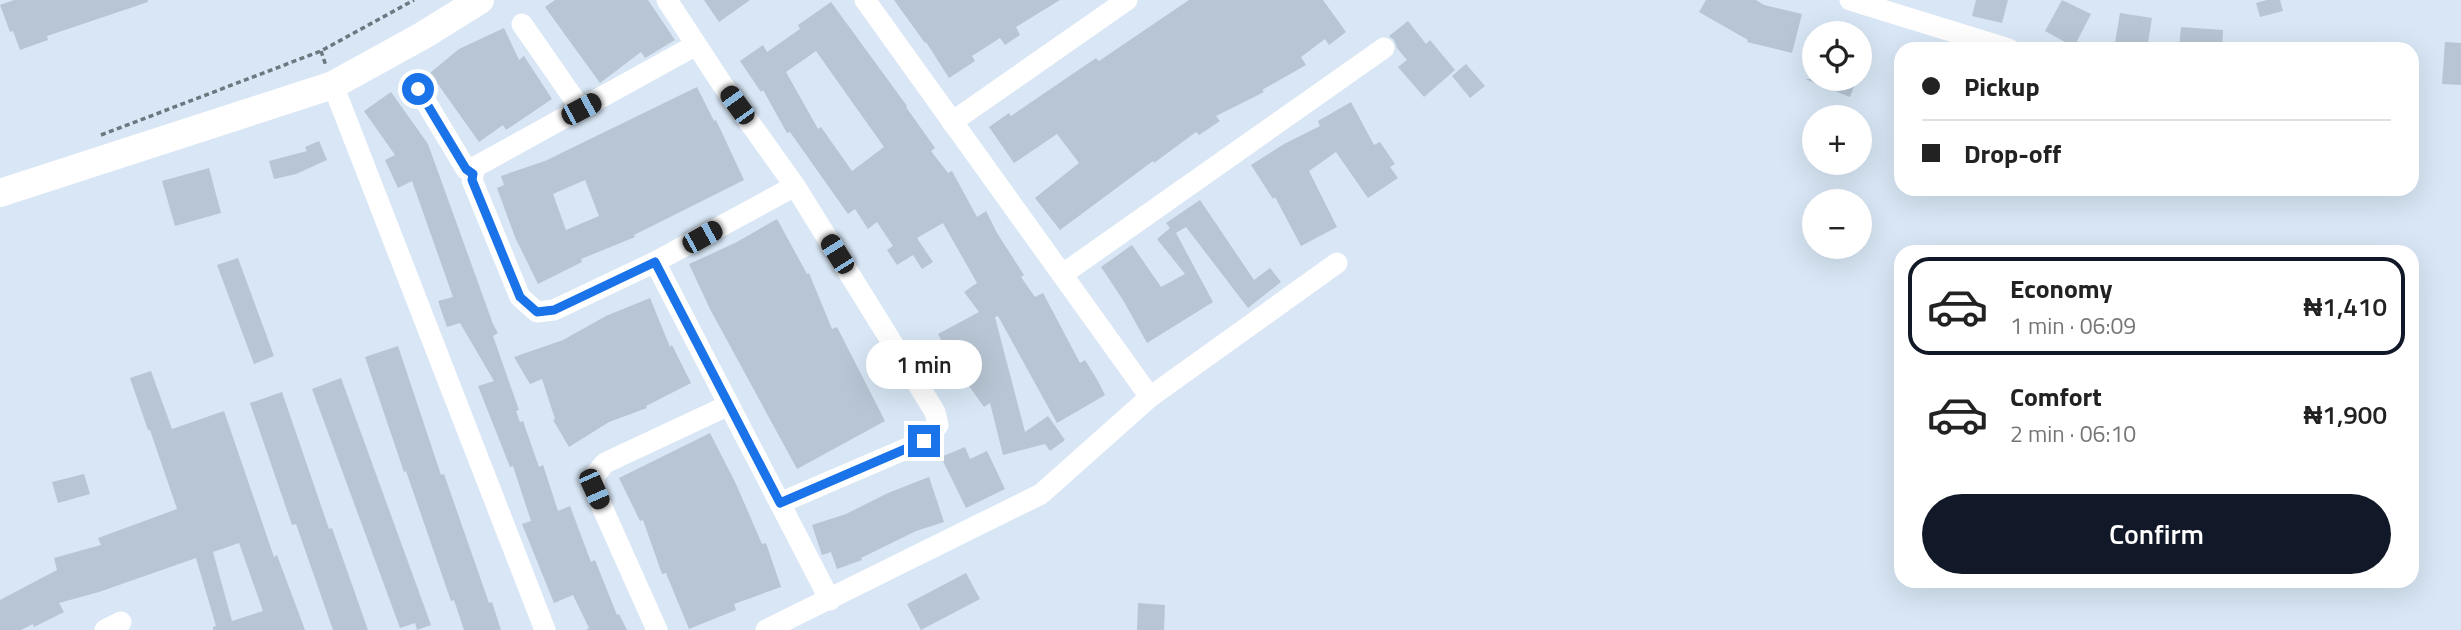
<!DOCTYPE html>
<html lang="en">
<head>
<meta charset="utf-8">
<style>
  :root { --surface:#fff; --page:#f6f6f6; --text:#222; --muted:#767676; --line:#e0e0e0; --accent:#111827 }
  body { margin:0; font-family:"Titillium Web",sans-serif; background:var(--page); color:var(--text); height:100vh; display:flex; flex-direction:column; font-size:26px; white-space:nowrap }
  * { box-sizing:border-box; margin:0 }
  p { font-size:23px; color:var(--muted) }
  .icon { flex:none; width:38px; height:38px; fill:none; stroke:currentColor; stroke-width:2; stroke-linecap:round; stroke-linejoin:round }
  .map { position:relative; flex:1; overflow:hidden }
  .details { position:absolute; left:1894px; top:245px; width:525px; height:343px; display:flex; flex-direction:column; background:var(--surface); border-radius:21px; box-shadow:0 7px 28px #0002 }
  .details>* { flex:none }
  .banner { position:absolute; left:1894px; top:42px; width:525px; height:154px; border-radius:21px; box-shadow:0 7px 28px #0002; display:grid; align-content:center; height:154px; padding:0 28px; background:var(--surface) }
  .fabs { position:absolute; left:1802px; top:21px; display:grid; gap:14px }
  .fabs a { display:grid; place-items:center; width:70px; height:70px; border-radius:50%; background:var(--surface); box-shadow:0 7px 28px #0002; font-size:35px }
  .end { position:absolute; width:32px; height:32px; margin:-16px; border:9px solid #1a73e8; background:#fff; box-shadow:0 0 0 4px #fff }
  .from { border-radius:50% }
  .bubble { position:absolute; height:49px; border-radius:24px; background:var(--surface); box-shadow:0 7px 28px #0002; font-size:23px; font-weight:600; line-height:49px; text-align:center }
  .car { position:absolute; width:21px; height:42px; margin:-21px -10px; border-radius:9px; box-shadow:0 0 5px 2px #0007; background:linear-gradient(#222 24%,#8ab4d8 0 40%,#222 0 76%,#8ab4d8 0 86%,#222 0) }
  .banner b { display:flex; align-items:center; gap:24px; height:66px; font-size:26px }
  .banner b+b { border-top:2px solid var(--line) }
  .banner i { width:18px; height:18px; background:var(--text) }
  ul { padding:12px 0 0; list-style:none }
  li { display:flex; align-items:center; gap:21px; height:98px; margin:0 14px 10px; padding:0 14px; border:4px solid transparent; border-radius:21px }
  li div { flex:1 }
  li b { display:block; font-size:26px }
  li em { font-style:normal; font-weight:600 }
  li.on { border-color:var(--accent) }
  li>.icon { width:63px; height:63px; stroke-width:1.5 }
  .primary-button { display:flex; gap:14px; margin-top:auto; padding:14px 28px }
  .primary-button a { flex:1; height:80px; border-radius:42px; background:var(--accent); color:#fff; font-size:28px; font-weight:600; line-height:80px; text-align:center }
  .map>svg:first-child { display:block }
</style>
</head>
<body>
<div class="map">
<svg width="2461" height="630" viewBox="0 0 2461 630">
  <rect width="100%" height="100%" fill="#d8e6f5"/>
  <g fill="#b8c5d4" fill-rule="evenodd">
    <polygon points="14,0 148,0 148,2 47,36 48,40 20,50 13,31 10,32 0,5"/>
    <polygon points="555,0 648,0 675,40 645,58 641,52 600,83 545,7"/>
    <polygon points="704,0 750,0 719,22"/>
    <polygon points="894,0 1060,0 1016,27 1020,35 1005,45 1000,38 972,56 975,61 949,78 926,42 925,43"/>
    <polygon points="1189,0 1323,0 1346,32 1329,45 1325,39 1301,57 1306,65 1262,90 1264,92 1216,116 1220,121 1199,135 1196,132 1154,163 1153,161 1060,230 1035,198 1079,163 1057,134 1014,163 989,127 1009,113 1011,116 1096,58 1099,61"/>
    <polygon points="1706,0 1756,0 1764,5 1802,14 1792,53 1747,42 1748,40 1699,12"/>
    <polygon points="1976,0 2008,0 2002,23 1972,16"/>
    <polygon points="2062,0 2091,14 2074,47 2045,31"/>
    <polygon points="2267,0 2280,0 2283,11 2260,17 2256,3"/>
    <path d="M831 2 907 106 906 107 935 148 931 151 948 173 952 171 977 217 986 211 997 233 1024 275 1021 277 1035 297 1043 293 1080 363 1085 360 1098 381 1105 395 1057 423 998 316 995 317 1025 432 1048 416 1065 440 1050 451 1045 444 1003 455 990 403 984 407 954 365 938 334 979 312 964 292 977 283 943 223 917 238 933 262 922 269 913 255 897 265 887 250 893 246 877 222 868 229 855 209 848 214 790 132 787 133 763 90 761 92 740 61 763 45 767 52 800 29 798 25ZM816 51 884 147 852 171 821 127 818 129 786 72Z"/>
    <polygon points="2120,13 2152,18 2147,49 2114,49"/>
    <polygon points="1408,21 1426,44 1430,40 1455,70 1424,97 1398,67 1407,60 1397,48 1394,40 1389,36"/>
    <polygon points="2181,27 2223,30 2222,49 2179,49"/>
    <polygon points="504,28 519,60 524,56 552,99 506,130 503,125 479,142 430,73 459,49"/>
    <polygon points="2445,42 2461,43 2461,85 2442,84"/>
    <polygon points="1466,64 1485,86 1470,98 1452,76"/>
    <polygon points="1805,79 1857,79 1850,97"/>
    <path d="M697 87 714 121 716 120 744 180 634 235 635 237 581 259 582 262 538 284 515 237 497 188 504 185 501 176 545 161ZM585 180 599 216 566 230 553 194Z"/>
    <polygon points="391,92 428,144 493,324 498,333 493,336 519,410 516,411 520,422 523,421 539,467 543,465 558,511 570,506 591,562 595,560 617,615 619,614 627,630 586,630 589,628 573,595 554,603 522,524 531,521 513,466 510,467 478,386 494,381 460,323 447,327 438,301 453,297 412,181 398,188 385,160 395,155 364,111"/>
    <polygon points="1351,102 1374,145 1380,142 1395,164 1390,167 1398,178 1368,198 1336,152 1309,171 1337,227 1301,246 1275,197 1273,199 1251,165 1284,144 1320,126 1318,121"/>
    <polygon points="319,141 327,160 296,174 274,179 269,161 307,151 305,147"/>
    <polygon points="209,168 221,213 175,226 162,181"/>
    <polygon points="1200,200 1254,280 1270,268 1281,282 1248,308 1186,227 1176,233 1213,302 1147,343 1123,300 1101,267 1132,245 1161,287 1185,274 1157,239 1170,228 1166,223"/>
    <polygon points="777,219 807,274 809,273 832,329 837,327 885,421 797,469 710,309 689,264 735,243"/>
    <polygon points="238,258 274,356 254,364 217,265"/>
    <polygon points="650,298 670,347 672,345 691,383 646,406 647,408 609,422 569,447 553,420 555,419 542,379 530,384 514,357 563,340 606,316"/>
    <polygon points="398,346 441,475 444,474 489,603 492,602 501,630 464,630 454,600 451,601 406,471 404,472 365,357"/>
    <path d="M151 371 172 429 224 411 274 557 277 555 305 630H213V627L216 626 196 558 99 592 59 603 64 612 34 627 33 624 21 630H0V600L57 570 54 558 101 545 98 538 177 509 150 430H148L130 378ZM239 543 263 611 232 621 213 552Z"/>
    <polygon points="341,378 431,625 417,630 415,623 400,628 312,389"/>
    <polygon points="282,392 329,529 332,528 368,630 333,630 296,524 292,525 250,403"/>
    <polygon points="710,433 736,484 762,544 766,543 781,587 734,604 736,610 689,629 666,573 662,574 643,520 640,521 619,478"/>
    <polygon points="965,447 970,459 987,451 1005,489 966,508 941,457"/>
    <polygon points="84,474 90,494 58,503 52,482"/>
    <polygon points="929,477 944,522 916,531 861,558 862,560 837,569 831,552 822,555 812,525 846,514 888,493"/>
    <polygon points="966,573 980,599 921,630 907,604"/>
    <polygon points="1138,603 1165,605 1164,630 1137,630"/>
  </g>
  <g fill="none" stroke-linecap="round" stroke-linejoin="round">
    <g stroke="#6d7780" stroke-width="3.5" stroke-dasharray="5 3.5" stroke-linecap="butt">
      <polyline points="321,51 326,66"/>
      <polyline points="101,135 321,51 414,0"/>
    </g>
    <g stroke="#fff" stroke-width="21">
      <polyline points="667,0 722,84 795,186 935,412 938,425 924,441 780,503"/>
      <polyline points="865,0 1150,397"/>
      <polyline points="1850,0 2009,49"/>
      <polyline points="522,24 581,109"/>
      <polyline points="696,45 475,167 472,180 520,297 537,312 554,310 655,262 795,186"/>
      <polyline points="333,85 545,630"/>
      <polyline points="418,89 466,169 473,174"/>
      <polyline points="952,122 1127,0"/>
      <polyline points="655,262 830,600"/>
      <polyline points="1063,274 1384,48"/>
      <polyline points="105,630 121,622"/>
      <polyline points="657,630 594,489 595,475 605,463 729,405"/>
      <polyline points="766,630 1041,494 1150,397 1337,263"/>
    </g>
    <polyline stroke="#fff" stroke-width="28" points="0,193 333,85 422,36 480,0"/>
  </g>
  <g fill="none" stroke-linecap="round" stroke-linejoin="round">
    <polyline stroke="#1a73e8" stroke-width="9" points="418,89 466,169 473,174 472,180 520,297 537,312 554,310 655,262 780,503 924,441"/>
  </g>
</svg>
<div class="fabs">
<a><svg class="icon" aria-label="locate" viewBox="0 0 24 24"><circle cx="12" cy="12" r="6"/><path d="M12 2v4M12 18v4M2 12h4M18 12h4"/></svg></a>
<a>+</a>
<a>−</a>
</div>
<i class="end from" style="left:418px;top:89px"></i>
<i class="end" style="left:924px;top:441px"></i>
<div class="bubble" style="left:866px;top:340px;width:116px">1 min</div>
<i class="car" style="left:737px;top:105px;rotate:324deg"></i>
<i class="car" style="left:581px;top:109px;rotate:62deg"></i>
<i class="car" style="left:702px;top:237px;rotate:61deg"></i>
<i class="car" style="left:837px;top:254px;rotate:328deg"></i>
<i class="car" style="left:594px;top:489px;rotate:156deg"></i>
<div class="banner">
<b><i class="from"></i>Pickup</b>
<b><i></i>Drop-off</b>
</div>
<section class="details">
<ul>
<li class="on"><svg class="icon" aria-label="car" viewBox="0 0 24 24"><path d="M5 17H2v-5l4-1 3-4h7l3 4 3 1v5h-3M9 17h6M6 11h13"/><circle cx="7" cy="17" r="2"/><circle cx="17" cy="17" r="2"/></svg><div><b>Economy</b><p>1 min · 06:09</p></div><em>₦1,410</em></li>
<li><svg class="icon" aria-label="car" viewBox="0 0 24 24"><path d="M5 17H2v-5l4-1 3-4h7l3 4 3 1v5h-3M9 17h6M6 11h13"/><circle cx="7" cy="17" r="2"/><circle cx="17" cy="17" r="2"/></svg><div><b>Comfort</b><p>2 min · 06:10</p></div><em>₦1,900</em></li>
</ul>
<div class="primary-button"><a>Confirm</a></div>
</section>
</div>
</body>
</html>
